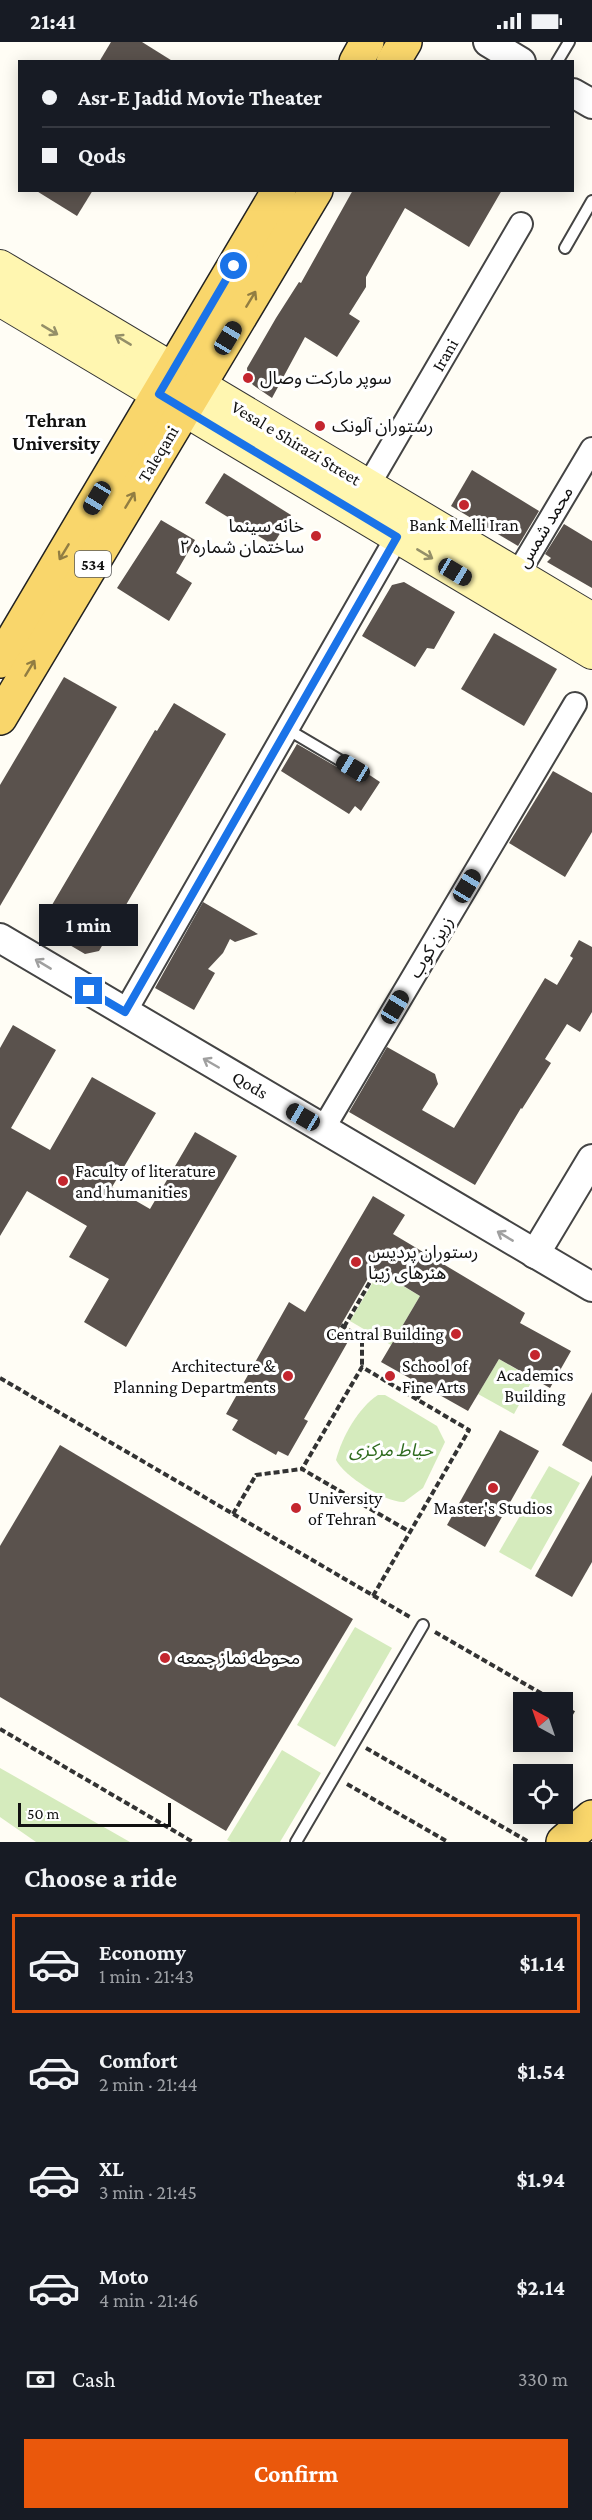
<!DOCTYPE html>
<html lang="en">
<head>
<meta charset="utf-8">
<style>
  :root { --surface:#171b24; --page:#242831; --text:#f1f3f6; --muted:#9ea1a6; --line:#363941; --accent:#ea580c }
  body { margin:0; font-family:"Crimson Pro","Noto Sans Arabic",serif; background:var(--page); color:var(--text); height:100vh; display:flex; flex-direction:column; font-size:22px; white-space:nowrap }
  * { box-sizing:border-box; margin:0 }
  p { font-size:20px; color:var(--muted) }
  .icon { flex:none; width:33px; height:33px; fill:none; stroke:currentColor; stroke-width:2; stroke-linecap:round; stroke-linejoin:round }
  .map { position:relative; height:1800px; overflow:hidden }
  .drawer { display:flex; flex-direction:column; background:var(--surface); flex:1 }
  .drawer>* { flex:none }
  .top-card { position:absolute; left:18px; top:18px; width:556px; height:132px; border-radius:0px; box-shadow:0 3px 15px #0003; display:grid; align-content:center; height:132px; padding:0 24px; background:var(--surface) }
  .needle { width:39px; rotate:320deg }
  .tools { position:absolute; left:513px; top:1650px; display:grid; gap:12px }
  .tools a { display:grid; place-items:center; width:60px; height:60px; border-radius:0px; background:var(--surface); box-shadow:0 3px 15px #0003; font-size:30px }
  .scale { position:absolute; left:18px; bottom:15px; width:153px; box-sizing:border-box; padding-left:6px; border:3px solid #111; border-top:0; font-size:16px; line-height:21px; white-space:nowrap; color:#111; -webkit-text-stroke:4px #fff; paint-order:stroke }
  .end { position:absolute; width:27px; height:27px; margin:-14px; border:8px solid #1a73e8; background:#fff; box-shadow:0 0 0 3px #fff }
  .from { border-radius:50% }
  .bubble { position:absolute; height:42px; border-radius:0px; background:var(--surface); box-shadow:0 3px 15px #0003; font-size:20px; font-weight:700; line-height:42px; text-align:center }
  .car { position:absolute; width:18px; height:36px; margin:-18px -9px; border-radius:8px; box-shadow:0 0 4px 2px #0007; background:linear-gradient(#222 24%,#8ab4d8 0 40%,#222 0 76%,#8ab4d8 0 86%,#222 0) }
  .top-card b { display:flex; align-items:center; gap:21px; height:57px; font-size:22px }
  .top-card b+b { border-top:2px solid var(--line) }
  .top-card i { width:15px; height:15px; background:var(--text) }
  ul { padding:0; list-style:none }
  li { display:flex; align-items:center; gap:18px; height:99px; margin:0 12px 9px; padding:0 12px; border:3px solid transparent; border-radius:0px }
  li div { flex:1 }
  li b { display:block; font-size:22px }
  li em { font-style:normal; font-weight:700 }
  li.current { border-color:var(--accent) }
  li>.icon { width:54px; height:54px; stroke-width:1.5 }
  h2 { padding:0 24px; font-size:27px; line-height:72px }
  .pay { display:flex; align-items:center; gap:15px; height:66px; padding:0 24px; font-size:22px }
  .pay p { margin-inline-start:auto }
  .primary-button { display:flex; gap:12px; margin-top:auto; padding:12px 24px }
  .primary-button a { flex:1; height:69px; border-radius:0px; background:var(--accent); color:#fff; font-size:24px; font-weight:700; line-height:69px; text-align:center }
  .status { display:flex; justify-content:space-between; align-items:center; height:42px; padding:0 30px; background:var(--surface); direction:ltr }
  .status svg { height:16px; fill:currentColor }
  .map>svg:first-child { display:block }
</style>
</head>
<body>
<div class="status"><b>21:41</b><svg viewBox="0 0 49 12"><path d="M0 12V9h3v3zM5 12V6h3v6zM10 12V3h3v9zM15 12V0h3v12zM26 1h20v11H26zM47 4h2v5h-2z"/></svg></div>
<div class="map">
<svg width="592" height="1800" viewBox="0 0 592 1800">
  <rect width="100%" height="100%" fill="#fffdf5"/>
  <g fill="#d5ebbd">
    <polygon points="379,1230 420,1254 391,1303 350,1279"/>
    <polygon points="499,1317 533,1337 514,1372 478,1352"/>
    <path d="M378 1353H385L392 1357 437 1384 445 1400 423 1446 404 1460C386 1461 344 1434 336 1418 342 1395 358 1366 378 1353Z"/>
    <polygon points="549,1424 580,1441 531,1528 499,1510"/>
    <polygon points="355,1585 392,1606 335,1705 297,1683"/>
    <polygon points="282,1708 321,1731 280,1800 231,1800 227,1798"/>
    <polygon points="0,1726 130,1800 36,1800 0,1775"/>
  </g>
  <g fill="#5a524d">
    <polygon points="111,0 142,0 174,20 99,20"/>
    <polygon points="35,148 93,148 77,174"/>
    <polygon points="353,148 502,148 469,205 405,166 366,235 366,245 349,272 360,279 337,315 305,295 272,356 253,343 248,336 247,326 276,276 299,240 301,241"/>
    <polygon points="472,428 539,469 518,504 451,464"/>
    <polygon points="224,431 291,473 273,503 205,461"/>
    <polygon points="161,478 195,498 176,531 192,541 169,579 117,546"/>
    <polygon points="564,482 592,499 592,546 547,520 551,516 545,512"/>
    <polygon points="404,540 455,570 434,607 427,606 415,625 362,594 392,543"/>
    <polygon points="494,591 557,627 524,684 461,647"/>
    <polygon points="64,635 117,665 0,864 0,743"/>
    <polygon points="174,661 226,692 99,909 85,912 39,885 155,688 157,689"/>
    <polygon points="297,702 349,732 357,735 362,728 380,740 361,769 355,764 349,772 281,729"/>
    <polygon points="553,729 592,751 592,790 565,835 509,801"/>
    <polygon points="203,860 258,892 235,900 230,897 223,911 208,927 215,931 194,968 155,946"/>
    <polygon points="579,898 592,905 592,970 580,990 567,982 545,1017 551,1021 522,1067 521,1066 475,1143 349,1070 387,1005 435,1032 438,1042 422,1068 454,1086 545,936 557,943 573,916 570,914"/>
    <polygon points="13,983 56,1008 11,1086 50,1108 92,1035 156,1071 112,1145 150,1167 195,1090 237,1114 126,1305 84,1280 109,1237 69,1215 87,1184 27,1149 0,1194 0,1006"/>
    <polygon points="373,1154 405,1173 393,1192 525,1271 520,1281 571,1309 550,1346 499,1317 468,1369 381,1320 420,1254 374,1226 338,1288 350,1296 304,1377 308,1379 288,1414 278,1409 276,1413 232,1388 238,1378 226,1372 289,1260 305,1270"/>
    <polygon points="592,1350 592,1420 562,1403"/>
    <polygon points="500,1388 539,1409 485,1505 447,1483"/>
    <polygon points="60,1403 353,1577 226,1789 0,1655 0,1504"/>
    <polygon points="592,1433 592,1520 572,1555 535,1534"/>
  </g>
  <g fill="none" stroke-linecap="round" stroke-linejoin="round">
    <defs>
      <g id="service">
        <polyline points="557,20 569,0"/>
        <polyline points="565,206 592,159"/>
        <polyline points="287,687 353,726"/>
        <polyline points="296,1800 423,1583"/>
      </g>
      <g id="minor">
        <polyline points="368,444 521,182"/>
        <polyline points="517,533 592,407"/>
        <polyline points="125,970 397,495"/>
        <polyline points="323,1087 575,662"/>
      </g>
      <g id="tertiary">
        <polyline points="488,0 521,20"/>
        <polyline points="573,51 592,62"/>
        <polyline points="0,896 592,1245"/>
        <polyline points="535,1212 592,1117"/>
      </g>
      <g id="secondary">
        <polyline points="0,224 592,577"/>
        <polyline points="0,258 592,611"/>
      </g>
      <g id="primary">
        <polyline points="356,20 367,0"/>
        <polyline points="393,20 405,0"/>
        <polyline points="0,619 279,148"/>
        <polyline points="0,676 316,148"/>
        <polyline points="563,1800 592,1775"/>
      </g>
    </defs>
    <use href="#service" stroke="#444" stroke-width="14"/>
    <use href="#minor" stroke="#444" stroke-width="26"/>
    <use href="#tertiary" stroke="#444" stroke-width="32"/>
    <use href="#secondary" stroke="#333" stroke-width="34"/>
    <use href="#primary" stroke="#222" stroke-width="36"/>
    <g stroke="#333" stroke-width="4" stroke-dasharray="6 3" stroke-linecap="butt">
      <polyline points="341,1283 362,1297 362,1325"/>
      <polyline points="344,1285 377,1228"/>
      <polyline points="0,1336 410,1575"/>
      <polyline points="417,1357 425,1345"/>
      <polyline points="233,1472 256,1433 302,1427"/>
      <polyline points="373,1554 469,1388 362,1325 302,1427 410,1490"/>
      <polyline points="435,1590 556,1660"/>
      <polyline points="562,1664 574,1671"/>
      <polyline points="0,1687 193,1800"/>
      <polyline points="366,1706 529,1800"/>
      <polyline points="347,1742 448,1800"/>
    </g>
    <use href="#service" stroke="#fff" stroke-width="10"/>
    <use href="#minor" stroke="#fff" stroke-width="22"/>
    <use href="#tertiary" stroke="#fff" stroke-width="28"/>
    <use href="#secondary" stroke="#fff6b0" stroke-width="32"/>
    <use href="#primary" stroke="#f9d66b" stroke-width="33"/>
  </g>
  <defs><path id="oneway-shaft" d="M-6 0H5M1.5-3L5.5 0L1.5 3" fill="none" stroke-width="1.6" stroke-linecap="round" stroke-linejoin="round" transform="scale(1.5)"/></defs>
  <g stroke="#917d42">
    <use href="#oneway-shaft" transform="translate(251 257) rotate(-59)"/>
    <use href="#oneway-shaft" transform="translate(130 458) rotate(-59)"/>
    <use href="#oneway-shaft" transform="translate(64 510) rotate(121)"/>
    <use href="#oneway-shaft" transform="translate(30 626) rotate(-59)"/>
  </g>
  <g stroke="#948f68">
    <use href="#oneway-shaft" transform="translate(50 288) rotate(31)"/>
    <use href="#oneway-shaft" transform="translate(123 298) rotate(-149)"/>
    <use href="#oneway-shaft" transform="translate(425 512) rotate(31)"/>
  </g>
  <g stroke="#a0a0a0">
    <use href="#oneway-shaft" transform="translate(43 922) rotate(-149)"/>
    <use href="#oneway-shaft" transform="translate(211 1021) rotate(-150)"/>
    <use href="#oneway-shaft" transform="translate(505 1194) rotate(-149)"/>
  </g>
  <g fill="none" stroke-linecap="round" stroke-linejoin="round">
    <polyline stroke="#1a73e8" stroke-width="8" points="89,949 125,970 397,495 159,352 234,224"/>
  </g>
  <g fill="#c4262e" stroke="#fff" stroke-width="2">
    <circle cx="248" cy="336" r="6"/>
    <circle cx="320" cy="384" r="6"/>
    <circle cx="464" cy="463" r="6"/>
    <circle cx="316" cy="494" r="6"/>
    <circle cx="63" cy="1139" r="6"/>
    <circle cx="356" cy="1220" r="6"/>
    <circle cx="456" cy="1292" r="6"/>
    <circle cx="535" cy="1313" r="6"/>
    <circle cx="288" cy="1334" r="6"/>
    <circle cx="390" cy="1334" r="6"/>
    <circle cx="493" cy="1446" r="6"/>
    <circle cx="296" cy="1466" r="6"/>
    <circle cx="165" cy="1616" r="6"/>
  </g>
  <g text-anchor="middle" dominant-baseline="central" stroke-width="6" stroke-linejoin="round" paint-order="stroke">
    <rect fill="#fff" stroke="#585858" stroke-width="1.5" x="75" y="509" width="36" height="26" rx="4.5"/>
    <g font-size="16" font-weight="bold" fill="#111">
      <text x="93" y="522">534</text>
    </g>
    <g font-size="18" fill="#111" stroke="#fff">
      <text transform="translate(445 313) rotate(-60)">Irani</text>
      <text transform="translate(296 401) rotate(31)">Vesal e Shirazi Street</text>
      <text transform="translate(158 412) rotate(-59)">Taleqani</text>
      <text transform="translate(545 485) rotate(-59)">محمد شمس</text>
      <text transform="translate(431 905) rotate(-59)">زرین کوب</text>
      <text transform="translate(250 1043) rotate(30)">Qods</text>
    </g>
    <g font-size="18" fill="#111" stroke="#fff" text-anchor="start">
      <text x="260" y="336">سوپر مارکت وصال</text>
      <text x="332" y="384">رستوران آلونک</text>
      <text x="464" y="483" text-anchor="middle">Bank Melli Iran</text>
      <text x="304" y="484" text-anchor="end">خانه سینما<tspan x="304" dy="21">ساختمان شماره ۲</tspan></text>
      <text x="75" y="1129">Faculty of literature<tspan x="75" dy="21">and humanities</tspan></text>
      <text x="368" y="1210">رستوران پردیس<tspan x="368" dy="21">هنرهای زیبا</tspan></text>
      <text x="444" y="1292" text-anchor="end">Central Building</text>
      <text x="276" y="1324" text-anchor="end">Architecture &amp;<tspan x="276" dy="21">Planning Departments</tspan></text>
      <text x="402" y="1324">School of<tspan x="402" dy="21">Fine Arts</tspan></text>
      <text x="535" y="1333" text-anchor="middle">Academics<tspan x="535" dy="21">Building</tspan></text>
      <text x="308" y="1456">University<tspan x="308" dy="21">of Tehran</tspan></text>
      <text x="493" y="1466" text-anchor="middle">Master's Studios</text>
      <text x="177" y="1616">محوطه نماز جمعه</text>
    </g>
    <g font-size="18" font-style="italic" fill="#2f6b1f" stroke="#fff">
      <text x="391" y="1408">حیاط مرکزی</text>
    </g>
    <g font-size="20" font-weight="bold" fill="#111" stroke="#fff">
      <text x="56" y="378">Tehran<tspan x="56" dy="23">University</tspan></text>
    </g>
  </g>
</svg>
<div class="tools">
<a><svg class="needle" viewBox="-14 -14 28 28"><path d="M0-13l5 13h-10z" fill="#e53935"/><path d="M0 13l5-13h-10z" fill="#9ea1a6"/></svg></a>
<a><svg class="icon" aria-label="locate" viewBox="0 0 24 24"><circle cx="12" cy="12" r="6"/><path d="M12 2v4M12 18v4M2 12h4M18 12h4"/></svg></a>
</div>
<div class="scale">50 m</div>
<i class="end from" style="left:234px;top:224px"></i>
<i class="end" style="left:89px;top:949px"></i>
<div class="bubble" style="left:39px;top:862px;width:99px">1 min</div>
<i class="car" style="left:228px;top:296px;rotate:31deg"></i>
<i class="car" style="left:97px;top:456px;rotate:211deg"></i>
<i class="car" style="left:455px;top:530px;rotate:121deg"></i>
<i class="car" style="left:353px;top:726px;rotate:301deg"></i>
<i class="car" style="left:467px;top:844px;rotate:31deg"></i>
<i class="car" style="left:395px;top:965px;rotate:31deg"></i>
<i class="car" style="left:303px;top:1075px;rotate:300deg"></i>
<div class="top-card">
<b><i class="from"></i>Asr-E Jadid Movie Theater</b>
<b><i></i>Qods</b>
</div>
</div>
<section class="drawer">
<h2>Choose a ride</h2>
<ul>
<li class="current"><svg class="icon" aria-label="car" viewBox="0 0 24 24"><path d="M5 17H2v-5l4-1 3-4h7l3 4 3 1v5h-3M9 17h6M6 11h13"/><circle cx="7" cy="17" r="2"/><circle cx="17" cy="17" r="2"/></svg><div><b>Economy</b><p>1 min · 21:43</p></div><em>$1.14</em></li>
<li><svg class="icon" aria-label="car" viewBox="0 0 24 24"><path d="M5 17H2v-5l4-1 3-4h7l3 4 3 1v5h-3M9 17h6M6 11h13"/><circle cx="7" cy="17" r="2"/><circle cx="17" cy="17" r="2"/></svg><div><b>Comfort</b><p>2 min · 21:44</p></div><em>$1.54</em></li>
<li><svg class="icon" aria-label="car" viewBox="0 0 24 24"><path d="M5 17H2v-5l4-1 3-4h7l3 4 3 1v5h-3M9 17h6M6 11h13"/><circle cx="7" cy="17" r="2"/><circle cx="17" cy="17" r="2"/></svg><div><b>XL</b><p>3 min · 21:45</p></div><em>$1.94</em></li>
<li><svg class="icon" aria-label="car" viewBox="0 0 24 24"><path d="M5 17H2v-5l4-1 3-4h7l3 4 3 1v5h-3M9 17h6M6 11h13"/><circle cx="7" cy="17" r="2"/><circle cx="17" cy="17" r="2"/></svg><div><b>Moto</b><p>4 min · 21:46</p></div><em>$2.14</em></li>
</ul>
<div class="pay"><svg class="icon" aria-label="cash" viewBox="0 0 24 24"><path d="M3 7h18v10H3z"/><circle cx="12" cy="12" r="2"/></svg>Cash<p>330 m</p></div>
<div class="primary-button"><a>Confirm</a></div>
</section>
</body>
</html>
